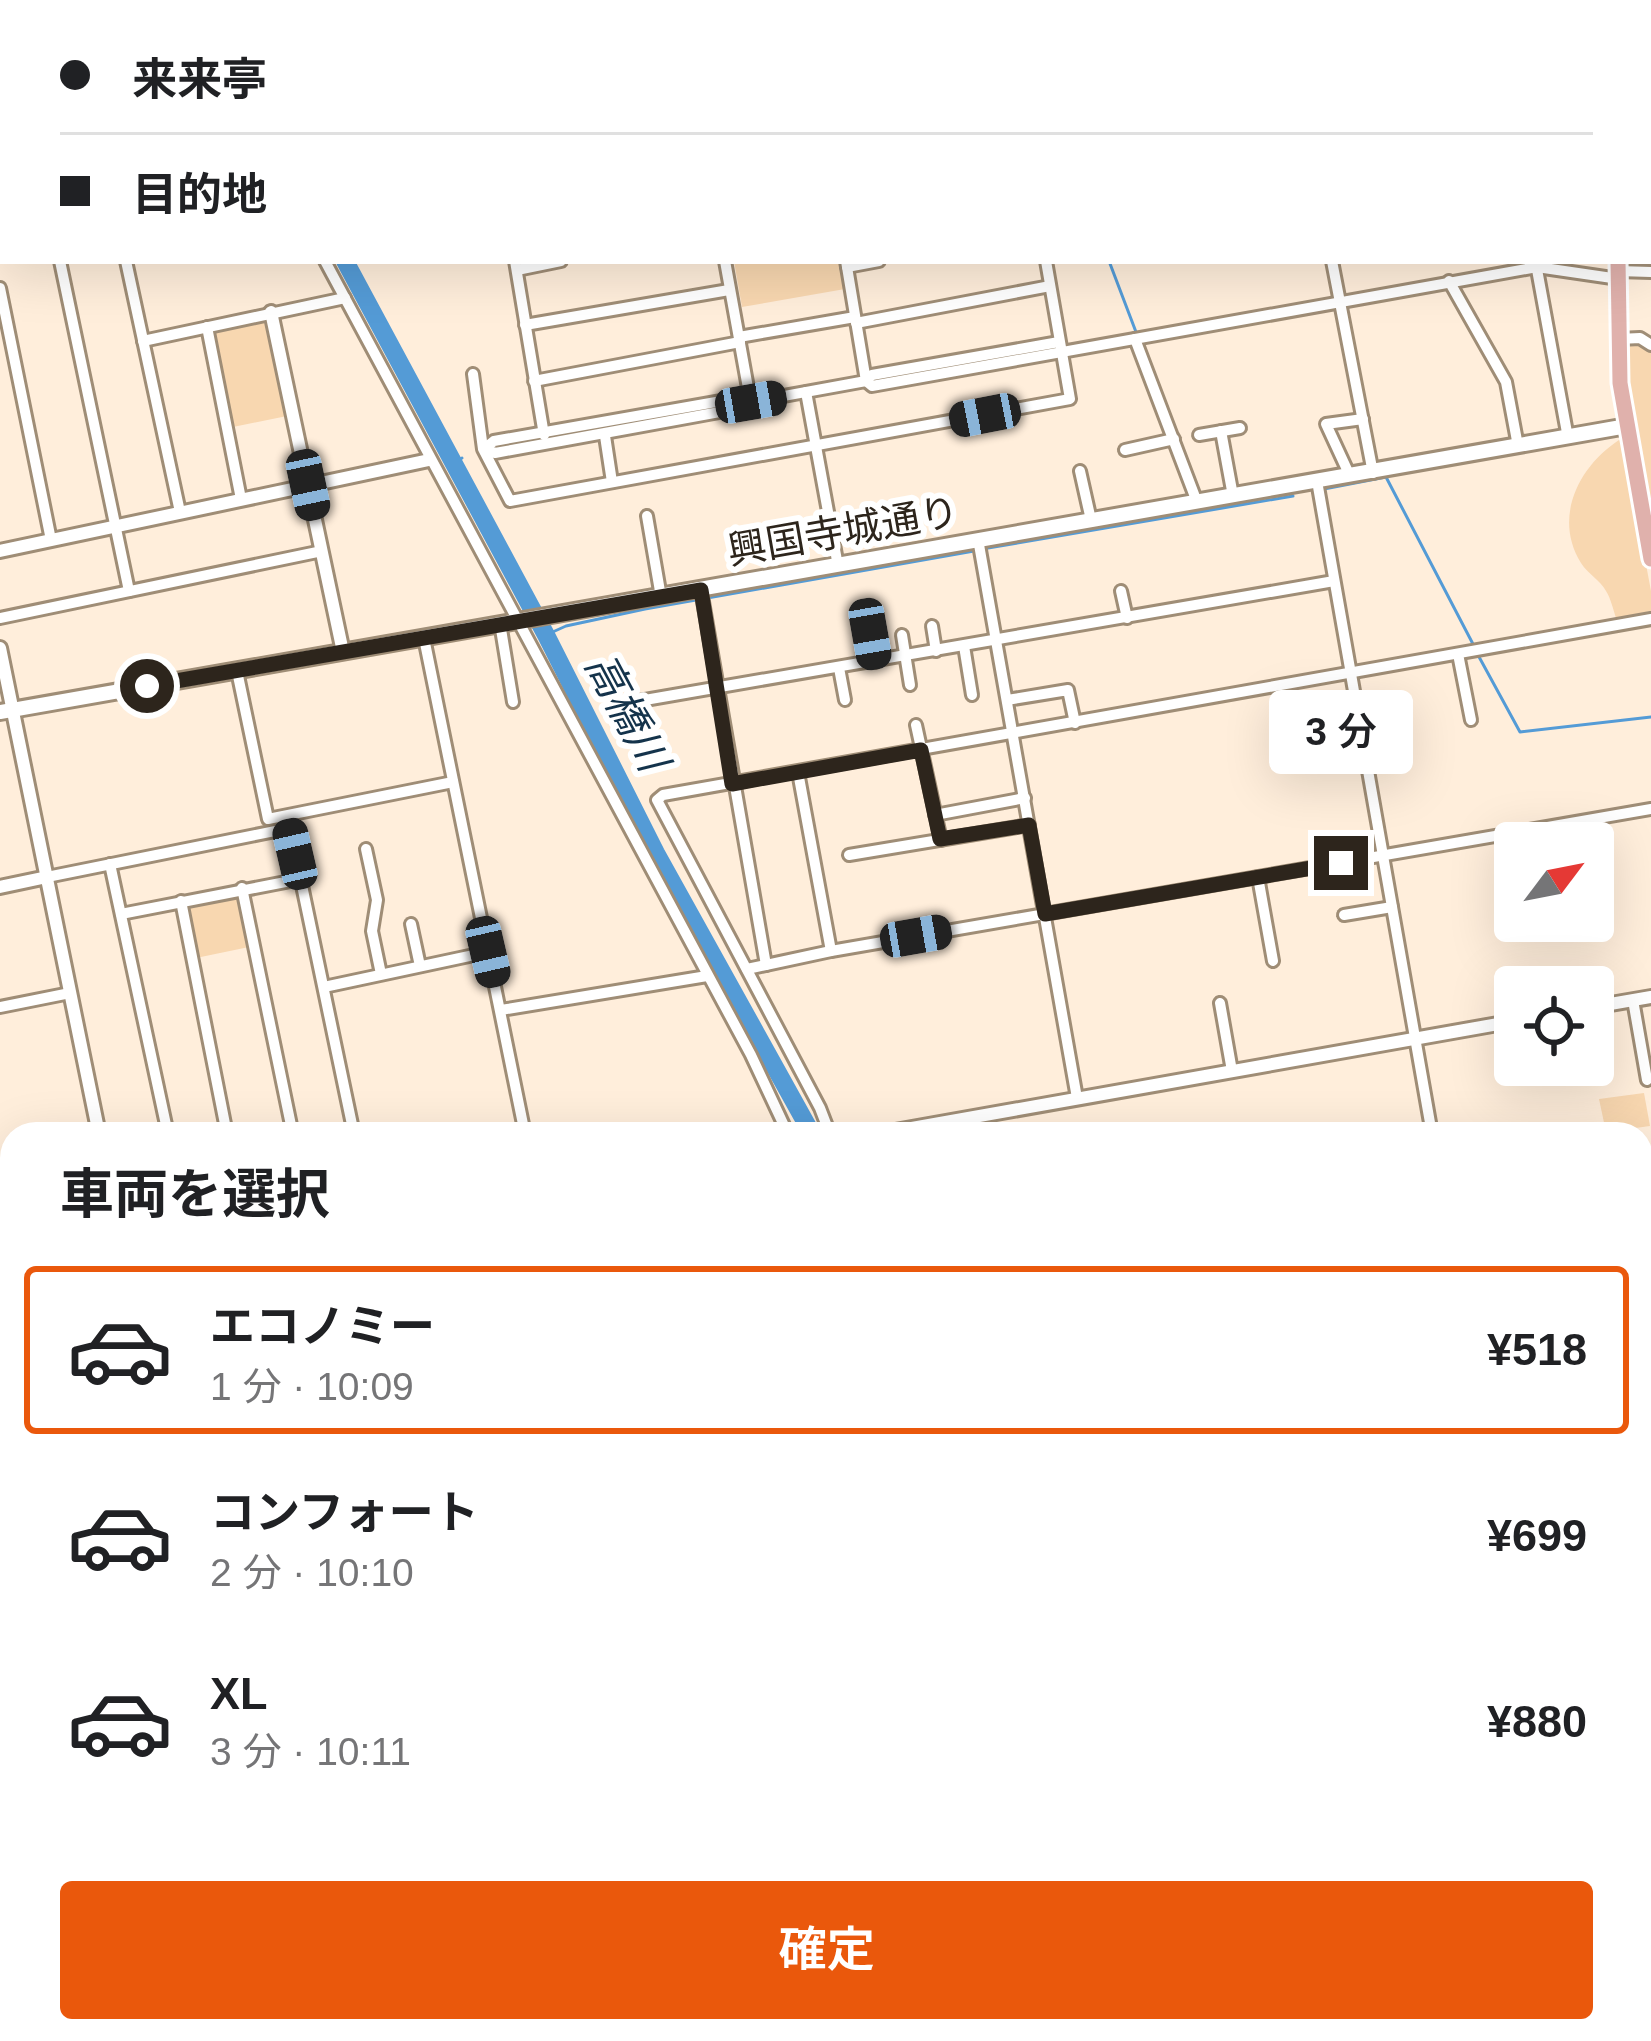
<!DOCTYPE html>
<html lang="ja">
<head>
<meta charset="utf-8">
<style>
  :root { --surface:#fff; --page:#f6f6f6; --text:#202124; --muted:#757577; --line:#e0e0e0; --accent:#ea580c }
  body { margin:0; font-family:Helvetica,"Noto Sans JP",sans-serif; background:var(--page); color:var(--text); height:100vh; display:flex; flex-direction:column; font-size:45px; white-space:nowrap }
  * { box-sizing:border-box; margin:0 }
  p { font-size:39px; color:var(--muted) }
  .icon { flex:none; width:66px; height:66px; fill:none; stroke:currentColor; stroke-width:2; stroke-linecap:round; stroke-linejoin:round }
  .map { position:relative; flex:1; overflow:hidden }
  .drawer { position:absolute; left:0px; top:1122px; width:1653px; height:921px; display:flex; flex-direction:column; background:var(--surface); border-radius:36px 36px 0 0; box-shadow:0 12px 48px #0002 }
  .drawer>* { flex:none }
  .hud { position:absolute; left:0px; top:0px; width:1653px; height:264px; box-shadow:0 12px 48px #0002; display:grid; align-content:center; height:264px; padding:0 60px; background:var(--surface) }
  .needle { width:78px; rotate:58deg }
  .tools { position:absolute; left:1494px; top:822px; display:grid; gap:24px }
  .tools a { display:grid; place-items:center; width:120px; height:120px; border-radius:12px; background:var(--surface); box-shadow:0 12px 48px #0002; font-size:60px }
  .end { position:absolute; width:54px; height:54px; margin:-27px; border:15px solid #2d251c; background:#fff; box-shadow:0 0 0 6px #fff }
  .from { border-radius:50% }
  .bubble { position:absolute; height:84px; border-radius:12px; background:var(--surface); box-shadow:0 12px 48px #0002; font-size:39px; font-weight:600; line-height:84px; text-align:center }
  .car { position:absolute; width:36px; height:72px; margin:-36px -18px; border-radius:15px; box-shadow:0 0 9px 3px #0007; background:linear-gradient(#222 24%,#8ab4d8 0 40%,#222 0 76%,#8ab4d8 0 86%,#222 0) }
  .hud b { display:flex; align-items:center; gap:42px; height:114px; font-size:45px }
  .hud b+b { border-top:3px solid var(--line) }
  .hud i { width:30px; height:30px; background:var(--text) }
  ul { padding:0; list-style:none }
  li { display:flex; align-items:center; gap:36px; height:168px; margin:0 24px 18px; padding:0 36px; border:6px solid transparent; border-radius:12px }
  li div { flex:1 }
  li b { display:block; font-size:45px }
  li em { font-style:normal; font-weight:600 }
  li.on { border-color:var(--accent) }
  li>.icon { width:108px; height:108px; stroke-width:1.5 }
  h2 { padding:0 60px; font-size:54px; line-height:144px }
  .cta { display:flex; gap:24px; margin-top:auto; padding:24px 60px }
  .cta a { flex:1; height:138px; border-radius:12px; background:var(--accent); color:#fff; font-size:48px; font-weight:600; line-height:138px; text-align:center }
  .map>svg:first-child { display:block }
</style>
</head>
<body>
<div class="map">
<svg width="1651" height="2041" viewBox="0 0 1651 2041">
  <rect width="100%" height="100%" fill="#ffeedb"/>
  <polygon fill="#ffe5c6" points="12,1861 12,2031 240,2031 242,2041 11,2041 0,1985 0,1863"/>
  <g fill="#f8d7b0">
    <polygon points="734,261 840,261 845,289 742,307"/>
    <polygon points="268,319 287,416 233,427 213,330"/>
    <polygon points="1638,340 1651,349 1651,516 1627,400 1623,341"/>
    <path d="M1619 440 1623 442 1651 591V611L1616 618C1613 609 1611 599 1606 591 1600 580 1588 574 1581 563 1553 518 1578 467 1619 440Z"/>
    <polygon points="231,893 239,898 249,947 196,958 185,907"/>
    <polygon points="1644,1093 1650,1126 1606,1132 1599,1099"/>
  </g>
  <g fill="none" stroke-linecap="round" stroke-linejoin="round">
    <g stroke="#549bd6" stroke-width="3">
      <polyline points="1014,0 1015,3"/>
      <polyline points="0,198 3,197"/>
      <polyline points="1109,261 1136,332"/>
      <polyline points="452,464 462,458"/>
      <polyline points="1324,489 1386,477 1474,646"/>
      <polyline points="988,548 1293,496"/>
      <polyline points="546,635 566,626 645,609 974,551"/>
      <polyline points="1478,655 1520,732 1651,717"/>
    </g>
    <g stroke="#549bd6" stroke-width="18">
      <polyline points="206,0 208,3"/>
      <polyline points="345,261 546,635 656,853 812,1134"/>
      <polyline points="1641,1649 1651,1653"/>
    </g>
    <defs>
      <g id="minor">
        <polyline points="1288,0 1289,3"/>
        <polyline points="1491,0 1492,3"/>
        <polyline points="1641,0 1651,1"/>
        <polyline points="1085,3 1100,0"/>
        <polyline points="1650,76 1651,76"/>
        <polyline points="1650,150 1651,151"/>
        <polyline points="0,207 3,206"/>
        <polyline points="60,261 129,591"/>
        <polyline points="126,261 180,512"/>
        <polyline points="325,261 751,1055 788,1134"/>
        <polyline points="515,261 544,435"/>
        <polyline points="725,261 750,399"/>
        <polyline points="846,261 866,381"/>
        <polyline points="1332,261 1373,473"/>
        <polyline points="1536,264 1568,438"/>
        <polyline points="847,267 879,261"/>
        <polyline points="517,270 561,261"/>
        <polyline points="1618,271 1651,272"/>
        <polyline points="1449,281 1506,382 1518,446"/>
        <polyline points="0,288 51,540"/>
        <polyline points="856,323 1050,286"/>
        <polyline points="525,325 729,290"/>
        <polyline points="207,327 241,499"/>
        <polyline points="739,337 855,317"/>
        <polyline points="1135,339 1197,502"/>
        <polyline points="1619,339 1640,338 1651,345"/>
        <polyline points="143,341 345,298"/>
        <polyline points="473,374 483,449 510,501 1070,399 1046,261"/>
        <polyline points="534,381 740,342"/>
        <polyline points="866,381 872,386 1537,267 1619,279"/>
        <polyline points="806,392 838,566"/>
        <polyline points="1221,431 1233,496"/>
        <polyline points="1199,435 1240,428"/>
        <polyline points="605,436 612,482"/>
        <polyline points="484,449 495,453 747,407 751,402 866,381 872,375 1059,342"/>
        <polyline points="484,449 494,441 750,396"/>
        <polyline points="1125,450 1174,439"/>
        <polyline points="1080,471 1091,520"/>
        <polyline points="1350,476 1326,424 1363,419"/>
        <polyline points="1317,481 1432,1134"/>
        <polyline points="647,516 661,597"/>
        <polyline points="978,539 1077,1098"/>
        <polyline points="701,590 766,965"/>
        <polyline points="1121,591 1127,618"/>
        <polyline points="0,618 322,551"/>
        <polyline points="500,623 513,702"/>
        <polyline points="932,626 936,651"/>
        <polyline points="870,634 875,662"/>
        <polyline points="902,635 910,685"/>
        <polyline points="424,638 525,1134"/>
        <polyline points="964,646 972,695"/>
        <polyline points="1458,654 1471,720"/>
        <polyline points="839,668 845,700"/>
        <polyline points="237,671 268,819 453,782"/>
        <polyline points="1007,700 1068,690 1075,723"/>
        <polyline points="616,705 1334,581"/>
        <polyline points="916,725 941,840"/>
        <polyline points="798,772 831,951"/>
        <polyline points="935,815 1025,798"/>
        <polyline points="366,849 377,900 372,931 381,974"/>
        <polyline points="849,855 1029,825"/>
        <polyline points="110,864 168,1134"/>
        <polyline points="47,877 290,828 354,1134"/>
        <polyline points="1258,877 1273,961"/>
        <polyline points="242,888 292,1130"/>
        <polyline points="181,901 227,1134"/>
        <polyline points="121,914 301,879"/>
        <polyline points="1344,915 1392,907"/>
        <polyline points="411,924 420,966"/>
        <polyline points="747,969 831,951 1651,809"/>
        <polyline points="324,987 488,952"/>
        <polyline points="1633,1000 1647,1080"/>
        <polyline points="1220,1003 1232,1071"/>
        <polyline points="0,1007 70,993"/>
        <polyline points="501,1010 707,976"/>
        <polyline points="228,1134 354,1130"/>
        <polyline points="830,1134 820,1108 657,800 663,795 1651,619"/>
        <polyline points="1641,1172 1651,1170"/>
        <polyline points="0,1285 12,1285"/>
        <polyline points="1641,1344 1651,1342"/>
        <polyline points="1641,1518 1651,1517"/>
        <polyline points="1641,1804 1651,1804"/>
        <polyline points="1177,2031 1178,2041"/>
        <polyline points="1498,2031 1499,2041"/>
        <polyline points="1582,2031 1585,2041"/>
      </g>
      <g id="tertiary">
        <polyline points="271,312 343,652"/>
        <polyline points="0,551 429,460"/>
        <polyline points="0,648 99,1134"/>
        <polyline points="0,887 47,877"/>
        <polyline points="1593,1007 1651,997"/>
        <polyline points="878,1134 1515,1021"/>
        <polyline points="0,1197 12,1197"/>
        <polyline points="0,1406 12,1406"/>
        <polyline points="0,1597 12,1597"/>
        <polyline points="0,1855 12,1853"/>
        <polyline points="1641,1894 1651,1894"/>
        <polyline points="246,2031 248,2041"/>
        <polyline points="0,2035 1,2041"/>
        <polyline points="379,2041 423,2031"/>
      </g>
      <polyline id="secondary" points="0,712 1627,426"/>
      <g id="primary">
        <polyline points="1627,3 1627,0"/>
        <polyline points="1618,261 1620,383 1651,559"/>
        <polyline points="1641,1970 1651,1956"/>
        <polyline points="1604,2041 1607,2031"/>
      </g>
    </defs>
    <use href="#minor" stroke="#9f8d76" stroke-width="16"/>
    <use href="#tertiary" stroke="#9f8d76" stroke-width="18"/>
    <use href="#secondary" stroke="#9f8d76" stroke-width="20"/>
    <use href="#primary" stroke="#fff" stroke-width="21"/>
    <use href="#minor" stroke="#fff" stroke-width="10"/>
    <use href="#tertiary" stroke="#fff" stroke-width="12"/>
    <use href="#secondary" stroke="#fff" stroke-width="14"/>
    <use href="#primary" stroke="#e0b1ac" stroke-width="15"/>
  </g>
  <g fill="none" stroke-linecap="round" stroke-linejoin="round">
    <polyline stroke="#2d251c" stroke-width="15" points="147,686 701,590 732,784 921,750 940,839 1029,825 1045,914 1341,863"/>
  </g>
  <g text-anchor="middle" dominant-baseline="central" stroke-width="12" stroke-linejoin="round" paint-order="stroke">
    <g font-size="39" fill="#2d251c" stroke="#fff">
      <text transform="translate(843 531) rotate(-10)">興国寺城通り</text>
    </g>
    <g font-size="42" font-style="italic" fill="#14334b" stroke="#fff">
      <text transform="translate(627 712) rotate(62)">高橋川</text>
    </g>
  </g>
</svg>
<div class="tools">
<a><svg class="needle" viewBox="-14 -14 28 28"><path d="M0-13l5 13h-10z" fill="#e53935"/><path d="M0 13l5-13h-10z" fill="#757577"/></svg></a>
<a><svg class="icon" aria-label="locate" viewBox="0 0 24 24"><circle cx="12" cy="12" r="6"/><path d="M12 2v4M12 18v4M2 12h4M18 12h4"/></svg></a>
</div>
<i class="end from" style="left:147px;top:686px"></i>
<i class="end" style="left:1341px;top:863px"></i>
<div class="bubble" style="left:1269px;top:690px;width:144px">3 分</div>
<i class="car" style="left:751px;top:402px;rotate:80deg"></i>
<i class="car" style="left:985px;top:415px;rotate:259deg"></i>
<i class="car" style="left:308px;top:485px;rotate:168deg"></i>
<i class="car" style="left:870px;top:634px;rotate:170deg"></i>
<i class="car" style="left:295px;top:854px;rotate:347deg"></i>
<i class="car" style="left:916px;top:936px;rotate:80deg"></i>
<i class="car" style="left:488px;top:952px;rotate:167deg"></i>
<div class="hud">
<b><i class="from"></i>来来亭</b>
<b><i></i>目的地</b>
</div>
<section class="drawer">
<h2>車両を選択</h2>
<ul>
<li class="on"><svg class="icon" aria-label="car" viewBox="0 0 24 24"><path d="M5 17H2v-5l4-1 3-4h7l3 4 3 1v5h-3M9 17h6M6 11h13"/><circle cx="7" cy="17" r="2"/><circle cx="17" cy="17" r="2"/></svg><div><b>エコノミー</b><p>1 分 · 10:09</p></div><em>¥518</em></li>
<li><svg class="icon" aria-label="car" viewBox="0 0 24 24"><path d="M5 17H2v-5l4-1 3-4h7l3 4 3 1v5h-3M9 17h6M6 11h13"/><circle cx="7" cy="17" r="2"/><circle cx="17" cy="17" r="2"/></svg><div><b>コンフォート</b><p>2 分 · 10:10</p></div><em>¥699</em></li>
<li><svg class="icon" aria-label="car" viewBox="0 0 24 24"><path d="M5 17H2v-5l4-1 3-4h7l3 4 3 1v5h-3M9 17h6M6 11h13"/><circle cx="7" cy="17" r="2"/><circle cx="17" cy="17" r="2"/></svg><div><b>XL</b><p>3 分 · 10:11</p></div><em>¥880</em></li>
</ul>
<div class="cta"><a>確定</a></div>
</section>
</div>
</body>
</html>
